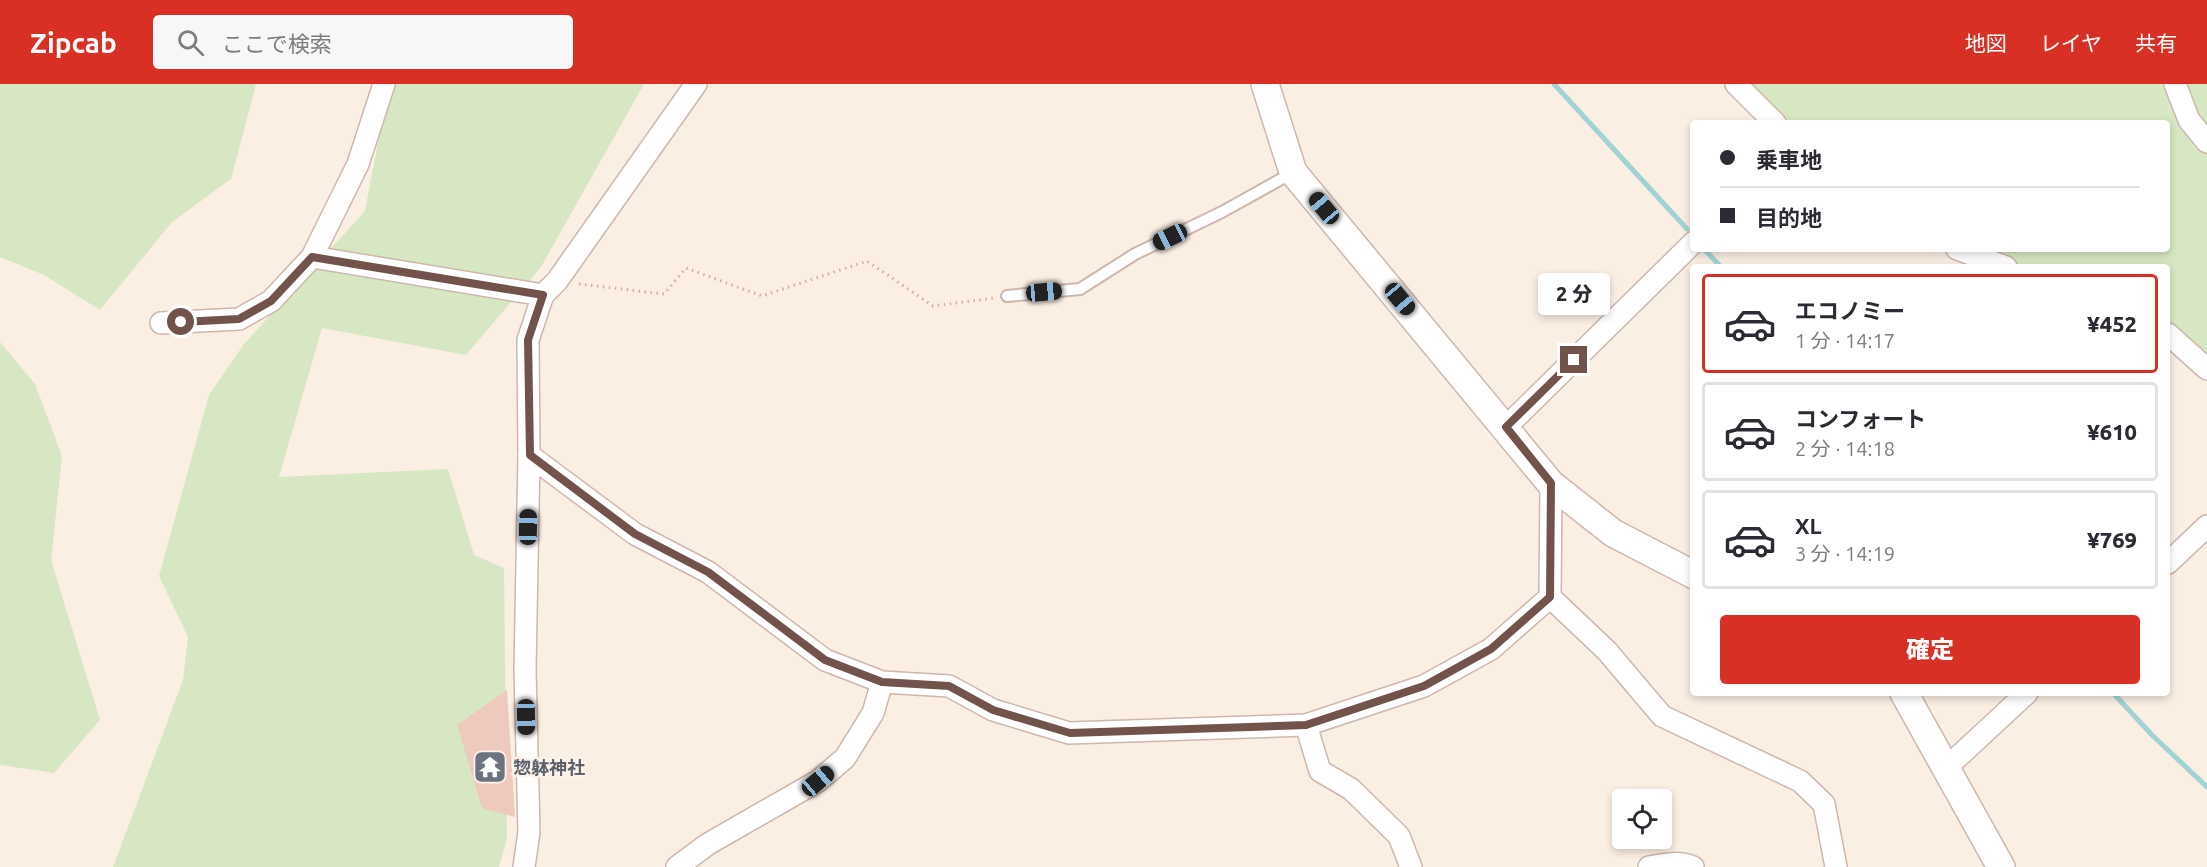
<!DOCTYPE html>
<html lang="ja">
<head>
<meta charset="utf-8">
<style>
  :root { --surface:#fff; --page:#f7f7f7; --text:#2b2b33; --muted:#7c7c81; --line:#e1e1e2; --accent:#d93025 }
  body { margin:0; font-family:Ubuntu,"Noto Sans JP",sans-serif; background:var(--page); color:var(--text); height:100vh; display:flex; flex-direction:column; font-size:22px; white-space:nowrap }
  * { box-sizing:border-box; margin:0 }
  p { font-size:20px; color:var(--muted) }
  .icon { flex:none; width:33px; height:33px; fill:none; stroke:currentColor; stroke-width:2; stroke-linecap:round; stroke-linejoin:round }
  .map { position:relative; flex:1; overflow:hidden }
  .side { position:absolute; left:1690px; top:180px; width:480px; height:432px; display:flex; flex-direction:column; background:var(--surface); border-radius:6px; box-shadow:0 3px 9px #0003 }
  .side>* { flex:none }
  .guide { position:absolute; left:1690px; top:36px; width:480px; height:132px; border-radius:6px; box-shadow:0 3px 9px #0003; display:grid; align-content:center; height:132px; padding:0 30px; background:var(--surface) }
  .buttons { position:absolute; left:1612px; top:705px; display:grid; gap:12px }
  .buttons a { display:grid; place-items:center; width:60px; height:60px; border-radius:6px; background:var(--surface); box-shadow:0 3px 9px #0003; font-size:30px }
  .end { position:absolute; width:27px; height:27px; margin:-14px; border:8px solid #71534b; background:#fff; box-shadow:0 0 0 3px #fff }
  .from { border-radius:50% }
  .bubble { position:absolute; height:42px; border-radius:6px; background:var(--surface); box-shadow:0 3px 9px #0003; font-size:20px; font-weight:800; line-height:42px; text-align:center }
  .car { position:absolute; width:18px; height:36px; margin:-18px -9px; border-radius:8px; box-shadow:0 0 4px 2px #0007; background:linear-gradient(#222 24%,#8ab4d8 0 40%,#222 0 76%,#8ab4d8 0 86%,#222 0) }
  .guide b { display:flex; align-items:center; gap:21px; height:57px; font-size:22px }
  .guide b+b { border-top:2px solid var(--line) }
  .guide i { width:15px; height:15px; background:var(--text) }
  ul { padding:10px 0 0; list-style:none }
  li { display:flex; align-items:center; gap:18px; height:99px; margin:0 12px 9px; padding:0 18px; border:3px solid var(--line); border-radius:6px }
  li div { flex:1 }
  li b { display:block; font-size:22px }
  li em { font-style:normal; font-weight:800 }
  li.selected { border-color:var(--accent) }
  li>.icon { width:54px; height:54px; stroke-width:1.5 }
  .primary-button { display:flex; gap:12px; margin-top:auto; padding:12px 30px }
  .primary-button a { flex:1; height:69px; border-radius:6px; background:var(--accent); color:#fff; font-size:24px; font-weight:800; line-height:69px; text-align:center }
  header { display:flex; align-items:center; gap:36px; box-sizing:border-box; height:84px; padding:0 30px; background:var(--accent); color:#fff }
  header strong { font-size:28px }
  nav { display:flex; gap:33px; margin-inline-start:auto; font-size:21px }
  .search { width:420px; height:54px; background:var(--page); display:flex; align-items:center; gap:15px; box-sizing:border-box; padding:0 21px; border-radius:6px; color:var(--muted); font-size:22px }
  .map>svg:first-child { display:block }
</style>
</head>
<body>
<header>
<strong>Zipcab</strong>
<div class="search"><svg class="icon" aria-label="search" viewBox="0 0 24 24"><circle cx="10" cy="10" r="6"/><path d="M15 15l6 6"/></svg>ここで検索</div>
<nav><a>地図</a><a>レイヤ</a><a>共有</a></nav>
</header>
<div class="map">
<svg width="2207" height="783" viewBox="0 0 2207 783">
  <rect width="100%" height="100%" fill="#fbeee3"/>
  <g fill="#d7e7c3">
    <polygon points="0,0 256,0 231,95 172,138 100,226 44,191 0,173"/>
    <polygon points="389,0 644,0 541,183 466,271 322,244 279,393 448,385 474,471 504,484 507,755 499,783 113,783 183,596 188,553 159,492 209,311 244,260 365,127"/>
    <polygon points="1736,0 2207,0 2207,285 2168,250 2168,183 2006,183 1957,165 2168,165 2168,39 1775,39"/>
    <polygon points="0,258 35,300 62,372 51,476 100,636 54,689 0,681"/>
  </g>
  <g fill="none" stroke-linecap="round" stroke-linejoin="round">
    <g stroke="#a0d4d4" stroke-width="5">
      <polyline points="1554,0 1687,145"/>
      <polyline points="1706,167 1721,183"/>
      <polyline points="2113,609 2152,651 2207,703"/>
    </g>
  </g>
  <polygon fill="#eec9bd" points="507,606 515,733 482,724 457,641"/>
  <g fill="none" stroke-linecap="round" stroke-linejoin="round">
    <defs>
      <polyline id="service" points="1007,212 1080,205 1135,170 1222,128 1292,89"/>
      <g id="minor">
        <polyline points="1736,0 1775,39"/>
        <polyline points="2175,0 2189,36 2207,58"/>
        <polyline points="1957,165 2006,183"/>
        <polyline points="312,173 543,211"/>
        <polyline points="161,239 239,235 271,217 312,173 358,80 384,0"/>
        <polyline points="2168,250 2207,285"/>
        <polyline points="1506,343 1694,158"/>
        <polyline points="529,371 635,450 708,488 825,576 882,598 949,602 993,626 1069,649 1306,641 1424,602 1491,565 1550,513 1551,400"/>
        <polyline points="2168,479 2207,442"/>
        <polyline points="1550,513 1607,567 1662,632 1800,697 1824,720 1836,783"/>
        <polyline points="1306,641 1320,687 1351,705 1399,752 1411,783"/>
        <polyline points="1946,684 2027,609"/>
        <polyline points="524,783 529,748 525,586 529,371 528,256 543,211 557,197 696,0"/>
        <polyline points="677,783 708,760 818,697 845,674 873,629 882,598"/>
        <path d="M1649 783C1663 780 1680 777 1693 783"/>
      </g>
      <g id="tertiary">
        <polyline points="1265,0 1293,88 1551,400 1613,449 1694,491"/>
        <polyline points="1904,609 2001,783"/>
      </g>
    </defs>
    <use href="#service" stroke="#cdb7ae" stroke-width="14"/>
    <use href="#minor" stroke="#cdb7ae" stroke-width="24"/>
    <use href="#tertiary" stroke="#cdb7ae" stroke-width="30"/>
    <polyline stroke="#d3aca0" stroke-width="3" stroke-dasharray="1.5 4.5" stroke-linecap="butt" points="579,200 664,210 686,184 762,212 867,177 933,222 994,214"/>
    <use href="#service" stroke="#fff" stroke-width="10"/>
    <use href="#minor" stroke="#fff" stroke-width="21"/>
    <use href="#tertiary" stroke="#fff" stroke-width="27"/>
  </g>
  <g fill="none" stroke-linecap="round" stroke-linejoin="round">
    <polyline stroke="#71534b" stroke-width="8" points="181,238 239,235 271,217 312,173 543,211 528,256 530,371 635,450 708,488 825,576 882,598 949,602 993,626 1070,649 1306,641 1424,602 1491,565 1550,513 1551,399 1506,343 1574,276"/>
  </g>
  <defs>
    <symbol id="temple-square" viewBox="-11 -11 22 22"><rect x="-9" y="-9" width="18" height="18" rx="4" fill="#6b7280" stroke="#fef2e9"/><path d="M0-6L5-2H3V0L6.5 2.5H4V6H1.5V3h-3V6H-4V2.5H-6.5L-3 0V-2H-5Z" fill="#fff"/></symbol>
  </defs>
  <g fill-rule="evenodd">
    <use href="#temple-square" x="471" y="664" width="38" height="38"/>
  </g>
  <g text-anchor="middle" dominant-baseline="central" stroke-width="5" stroke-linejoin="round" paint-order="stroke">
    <g font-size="18" font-weight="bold" fill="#5b616d" stroke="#fef2e9" text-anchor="start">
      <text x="513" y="683">惣躰神社</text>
    </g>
  </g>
</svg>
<div class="buttons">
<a><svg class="icon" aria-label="locate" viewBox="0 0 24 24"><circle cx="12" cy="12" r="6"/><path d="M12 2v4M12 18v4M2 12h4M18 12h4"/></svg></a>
</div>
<i class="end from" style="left:181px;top:238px"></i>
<i class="end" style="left:1574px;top:276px"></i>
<div class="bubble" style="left:1538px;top:189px;width:72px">2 分</div>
<i class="car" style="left:1324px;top:124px;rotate:320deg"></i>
<i class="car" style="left:1170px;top:153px;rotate:244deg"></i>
<i class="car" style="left:1044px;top:208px;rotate:85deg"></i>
<i class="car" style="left:1400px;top:215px;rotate:140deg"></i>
<i class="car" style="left:528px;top:443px;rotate:1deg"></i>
<i class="car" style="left:526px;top:633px;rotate:179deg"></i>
<i class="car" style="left:818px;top:697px;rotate:50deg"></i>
<div class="guide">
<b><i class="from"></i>乗車地</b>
<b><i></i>目的地</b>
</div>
<section class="side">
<ul>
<li class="selected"><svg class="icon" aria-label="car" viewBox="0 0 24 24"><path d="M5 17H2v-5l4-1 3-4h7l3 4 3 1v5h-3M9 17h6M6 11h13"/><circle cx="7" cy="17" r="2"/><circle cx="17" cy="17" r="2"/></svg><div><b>エコノミー</b><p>1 分 · 14:17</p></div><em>¥452</em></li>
<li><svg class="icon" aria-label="car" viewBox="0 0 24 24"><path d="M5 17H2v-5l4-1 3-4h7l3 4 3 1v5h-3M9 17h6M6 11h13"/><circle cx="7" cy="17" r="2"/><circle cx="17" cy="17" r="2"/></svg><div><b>コンフォート</b><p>2 分 · 14:18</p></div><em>¥610</em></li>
<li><svg class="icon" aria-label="car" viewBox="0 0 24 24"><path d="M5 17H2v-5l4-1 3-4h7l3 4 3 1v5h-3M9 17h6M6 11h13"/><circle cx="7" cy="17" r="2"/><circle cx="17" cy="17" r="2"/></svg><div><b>XL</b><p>3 分 · 14:19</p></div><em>¥769</em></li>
</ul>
<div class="primary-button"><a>確定</a></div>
</section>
</div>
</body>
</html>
